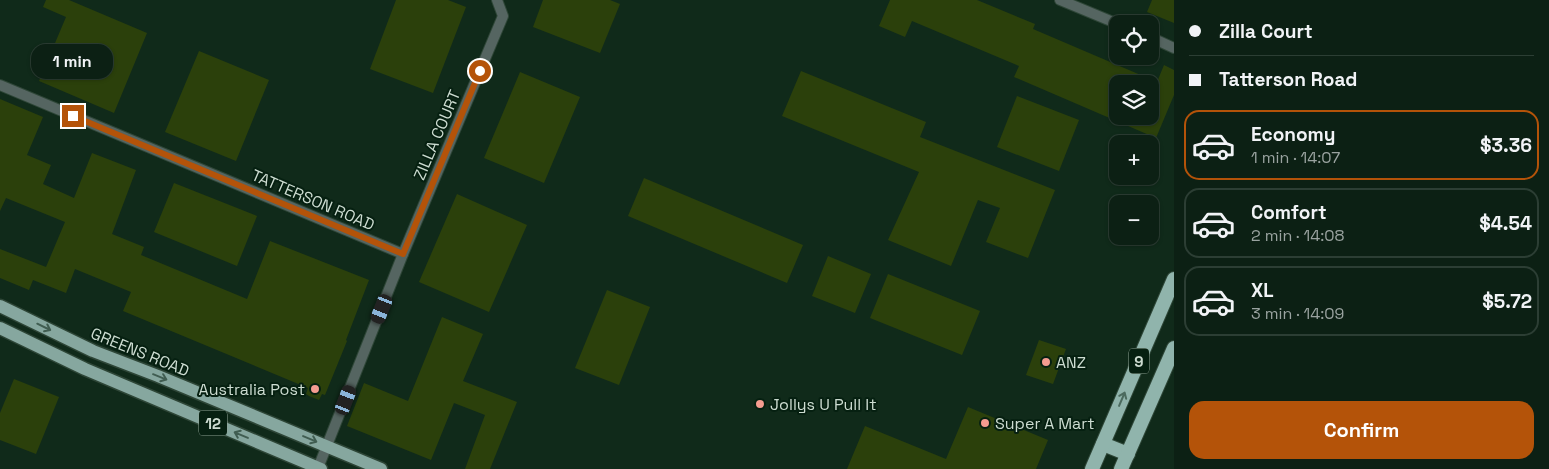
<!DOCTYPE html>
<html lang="en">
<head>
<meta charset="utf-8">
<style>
  :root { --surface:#0c2014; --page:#15281d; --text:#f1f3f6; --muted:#9aa3a0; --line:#2c3e34; --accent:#b45309 }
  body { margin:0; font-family:"Space Grotesk",sans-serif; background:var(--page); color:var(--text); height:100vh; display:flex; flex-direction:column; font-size:19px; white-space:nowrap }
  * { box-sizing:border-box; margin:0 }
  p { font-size:16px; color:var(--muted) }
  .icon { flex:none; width:28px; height:28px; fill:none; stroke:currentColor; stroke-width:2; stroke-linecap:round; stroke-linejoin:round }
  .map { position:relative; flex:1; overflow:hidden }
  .panel { display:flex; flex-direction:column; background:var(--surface); width:375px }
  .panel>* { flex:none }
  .top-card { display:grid; align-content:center; height:110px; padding:0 15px; background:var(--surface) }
  .fabs { position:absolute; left:1109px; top:15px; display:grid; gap:10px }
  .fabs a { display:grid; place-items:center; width:50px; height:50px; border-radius:10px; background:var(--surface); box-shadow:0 1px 4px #0004,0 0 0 1px var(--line); font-size:25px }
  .end { position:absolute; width:22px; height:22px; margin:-11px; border:6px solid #b45309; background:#fff; box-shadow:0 0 0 2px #fff }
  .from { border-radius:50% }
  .bubble { position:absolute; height:35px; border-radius:15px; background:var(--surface); box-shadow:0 1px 4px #0004,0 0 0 1px var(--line); font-size:16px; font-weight:700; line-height:35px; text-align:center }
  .car { position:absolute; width:15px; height:30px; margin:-15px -8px; border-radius:6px; box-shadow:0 0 4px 1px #0007; background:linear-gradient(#222 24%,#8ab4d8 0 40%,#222 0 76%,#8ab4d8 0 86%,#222 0) }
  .top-card b { display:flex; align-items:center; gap:18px; height:48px; font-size:19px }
  .top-card b+b { border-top:1px solid var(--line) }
  .top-card i { width:12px; height:12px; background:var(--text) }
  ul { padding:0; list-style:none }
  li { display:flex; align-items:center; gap:15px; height:70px; margin:0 10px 8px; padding:0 5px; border:2px solid var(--line); border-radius:15px }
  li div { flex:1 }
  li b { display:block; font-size:19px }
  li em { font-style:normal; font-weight:700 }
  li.active { border-color:var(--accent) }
  li>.icon { width:45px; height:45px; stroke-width:1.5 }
  .primary-button { display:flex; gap:10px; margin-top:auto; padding:10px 15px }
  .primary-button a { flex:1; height:58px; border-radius:15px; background:var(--accent); color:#fff; font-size:20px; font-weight:700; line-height:58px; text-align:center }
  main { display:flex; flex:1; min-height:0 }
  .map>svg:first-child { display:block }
</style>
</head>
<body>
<main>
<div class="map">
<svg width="1174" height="469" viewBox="0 0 1174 469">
  <rect width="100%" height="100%" fill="#102a1a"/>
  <g fill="#2b400b" fill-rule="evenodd">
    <polygon points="46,0 69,0 147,33 114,113 39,81 66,17 43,7"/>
    <polygon points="396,0 448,0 466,7 433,93 370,69"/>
    <polygon points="543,0 610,0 620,4 600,53 533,27"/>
    <path d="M890 0H977L1035 24 1033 29 1157 82 1164 65 1174 70V95L1156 138 1014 77 1019 66 912 21 905 37 879 26ZM1118 84H1150V116H1118Z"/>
    <polygon points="1152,0 1174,0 1174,23 1147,12"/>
    <polygon points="199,51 269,80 236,161 165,132"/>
    <polygon points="801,71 926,122 920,137 1055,190 1028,258 986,242 1000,208 978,200 951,266 888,240 919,172 782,116"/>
    <polygon points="520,72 580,97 544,183 484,158"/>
    <polygon points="1017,96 1079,120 1059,171 997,147"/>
    <polygon points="0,99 43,117 27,155 51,165 43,184 74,198 92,153 136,170 112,234 144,247 141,255 247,299 270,241 369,280 346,340 347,341 325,395 322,394 319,400 309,396 306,394 308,388 123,311 131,292 75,269 66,293 33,280 29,290 0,278 0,249 46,267 65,222 6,198 0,211"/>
    <polygon points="644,178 803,245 787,283 628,216"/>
    <polygon points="174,183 257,216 237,266 154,232"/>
    <polygon points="457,194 527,225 489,312 419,282"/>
    <polygon points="828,256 871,274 855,313 812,296"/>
    <polygon points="888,274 980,311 962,355 870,318"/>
    <polygon points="607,290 650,307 619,385 575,368"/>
    <polygon points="442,317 483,334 463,381 517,402 490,469 465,469 485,415 454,403 431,460 347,426 364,383 408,401"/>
    <polygon points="1039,340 1066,349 1053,384 1026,375"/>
    <polygon points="14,379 59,397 36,454 0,440 0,413"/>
    <polygon points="968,407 1048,440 1036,469 847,469 865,426 946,459"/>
  </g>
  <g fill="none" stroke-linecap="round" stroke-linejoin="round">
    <defs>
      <g id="minor">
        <polyline points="1060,0 1118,24"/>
        <polyline points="1150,37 1174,48"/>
        <polyline points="0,85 403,254 318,468"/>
        <polyline points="403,254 503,16 497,0"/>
      </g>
      <g id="primary">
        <polyline points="0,306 93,351 158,376 381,469"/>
        <polyline points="0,328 85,369 321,469"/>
      </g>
      <g id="trunk">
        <polyline points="1103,444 1128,454"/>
        <polyline points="1092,469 1174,279"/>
        <polyline points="1121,469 1174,348"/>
      </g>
    </defs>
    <use href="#minor" stroke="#2e4637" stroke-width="12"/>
    <use href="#primary" stroke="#2e4637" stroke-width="15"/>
    <use href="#trunk" stroke="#2e4637" stroke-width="16"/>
    <use href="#minor" stroke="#556561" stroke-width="10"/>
    <use href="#primary" stroke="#86a79f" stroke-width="12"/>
    <use href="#trunk" stroke="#90b4ac" stroke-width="14"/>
  </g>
  <defs><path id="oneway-shaft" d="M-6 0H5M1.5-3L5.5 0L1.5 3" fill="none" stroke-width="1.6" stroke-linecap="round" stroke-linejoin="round" transform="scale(1.25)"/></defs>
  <g stroke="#405d51">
    <use href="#oneway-shaft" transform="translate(44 327) rotate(26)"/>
    <use href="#oneway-shaft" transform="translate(160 377) rotate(22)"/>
    <use href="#oneway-shaft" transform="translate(241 435) rotate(-157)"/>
    <use href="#oneway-shaft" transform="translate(310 439) rotate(23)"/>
  </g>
  <use stroke="#4b6a5e" href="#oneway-shaft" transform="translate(1122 399) rotate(-67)"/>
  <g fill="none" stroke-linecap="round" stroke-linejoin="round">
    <polyline stroke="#b45309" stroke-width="6" points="73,116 403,254 480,71"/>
  </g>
  <g fill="#f59c90" stroke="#062011" stroke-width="2">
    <circle cx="1046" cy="362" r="5"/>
    <circle cx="315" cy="389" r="5"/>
    <circle cx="760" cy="404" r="5"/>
    <circle cx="985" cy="423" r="5"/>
  </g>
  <g text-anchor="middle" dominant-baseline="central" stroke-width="4" stroke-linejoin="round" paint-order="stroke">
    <g fill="#062011" stroke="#91a497" stroke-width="1">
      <rect x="1129" y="348.5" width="20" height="25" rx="4"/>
      <rect x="199" y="410.5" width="28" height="25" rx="4"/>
    </g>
    <g font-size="15" font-weight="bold" fill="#cddcd1">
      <text x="1139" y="361">9</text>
      <text x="213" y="423">12</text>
    </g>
    <g font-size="16" fill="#cddcd1" stroke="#062011">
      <text transform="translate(437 135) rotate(-67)">ZILLA COURT</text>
      <text transform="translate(313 200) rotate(23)">TATTERSON ROAD</text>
      <text transform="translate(140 352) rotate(22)">GREENS ROAD</text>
    </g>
    <g font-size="16" fill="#cddcd1" stroke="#062011" text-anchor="start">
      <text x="1056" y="362">ANZ</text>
      <text x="305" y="389" text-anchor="end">Australia Post</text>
      <text x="770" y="404">Jollys U Pull It</text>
      <text x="995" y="423">Super A Mart</text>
    </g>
  </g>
</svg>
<div class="fabs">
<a><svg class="icon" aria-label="locate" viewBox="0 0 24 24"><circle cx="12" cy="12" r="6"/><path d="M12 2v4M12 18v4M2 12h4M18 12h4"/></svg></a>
<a><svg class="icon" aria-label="layers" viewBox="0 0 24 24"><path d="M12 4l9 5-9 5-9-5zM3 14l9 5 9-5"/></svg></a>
<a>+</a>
<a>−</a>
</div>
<i class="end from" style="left:480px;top:71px"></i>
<i class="end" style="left:73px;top:116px"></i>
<div class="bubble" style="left:31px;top:44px;width:82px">1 min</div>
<i class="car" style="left:382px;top:309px;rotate:202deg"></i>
<i class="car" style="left:346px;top:400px;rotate:21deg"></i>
</div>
<section class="panel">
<div class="top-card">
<b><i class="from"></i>Zilla Court</b>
<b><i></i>Tatterson Road</b>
</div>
<ul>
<li class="active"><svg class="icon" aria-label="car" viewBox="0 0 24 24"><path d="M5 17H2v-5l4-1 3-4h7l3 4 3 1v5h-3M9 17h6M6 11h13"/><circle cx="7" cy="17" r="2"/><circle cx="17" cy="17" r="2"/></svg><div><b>Economy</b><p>1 min · 14:07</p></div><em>$3.36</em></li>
<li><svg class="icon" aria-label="car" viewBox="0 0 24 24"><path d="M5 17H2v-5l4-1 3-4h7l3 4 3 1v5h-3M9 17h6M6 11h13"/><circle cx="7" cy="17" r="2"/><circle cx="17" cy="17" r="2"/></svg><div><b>Comfort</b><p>2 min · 14:08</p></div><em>$4.54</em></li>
<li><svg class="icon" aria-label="car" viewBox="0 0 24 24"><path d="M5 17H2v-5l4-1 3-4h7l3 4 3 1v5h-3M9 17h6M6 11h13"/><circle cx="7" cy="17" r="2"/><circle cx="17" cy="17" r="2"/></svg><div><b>XL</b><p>3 min · 14:09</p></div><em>$5.72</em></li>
</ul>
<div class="primary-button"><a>Confirm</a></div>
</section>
</main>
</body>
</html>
